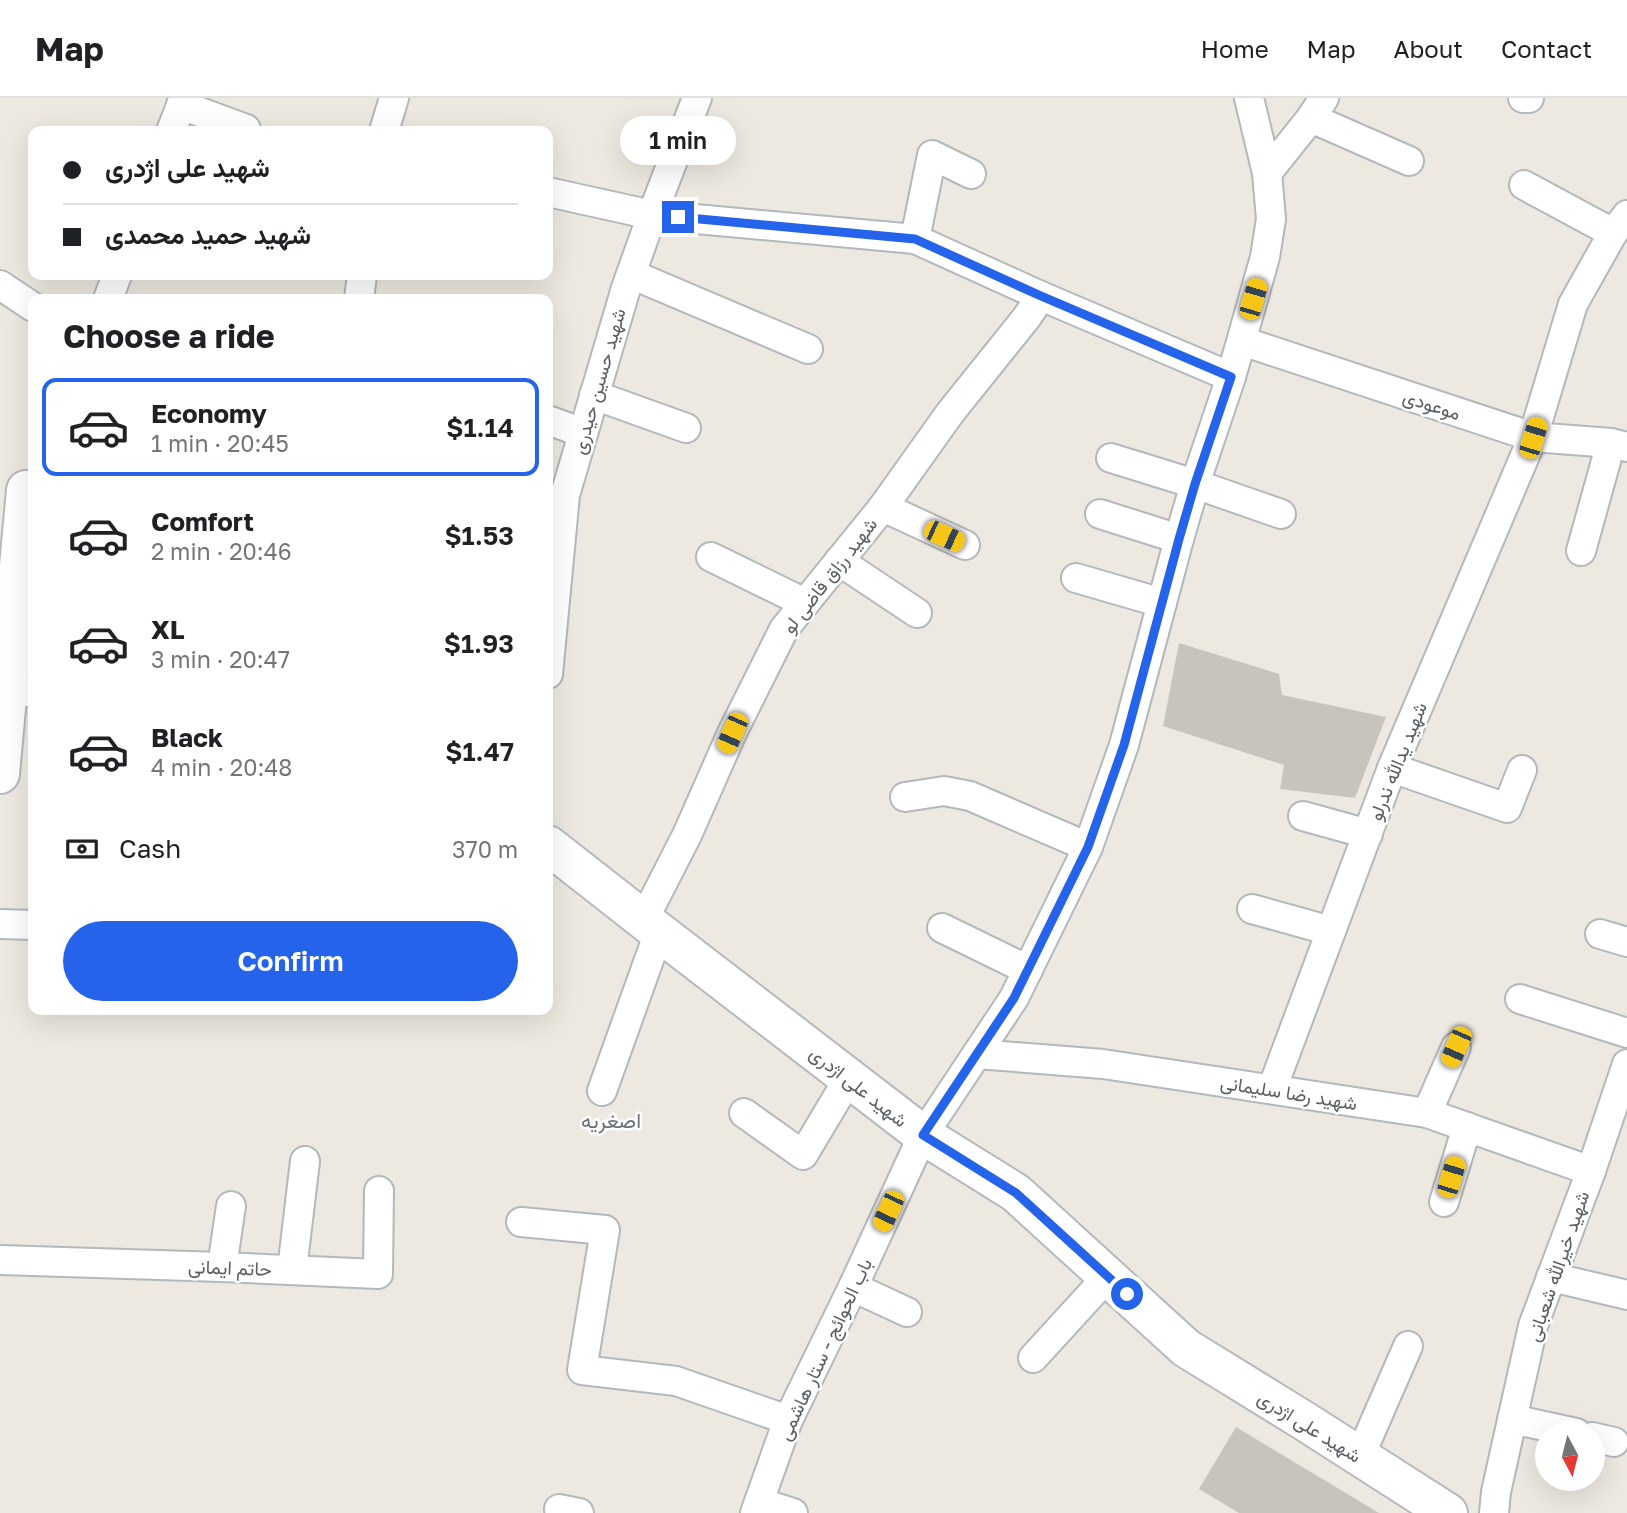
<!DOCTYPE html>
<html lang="en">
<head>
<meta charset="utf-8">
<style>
  :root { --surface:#fff; --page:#f2f2f2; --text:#202124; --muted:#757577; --line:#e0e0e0; --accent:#2563eb }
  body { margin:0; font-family:"Golos Text",Vazirmatn,sans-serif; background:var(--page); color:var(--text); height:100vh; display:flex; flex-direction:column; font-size:26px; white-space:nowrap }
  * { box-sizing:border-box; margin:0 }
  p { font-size:23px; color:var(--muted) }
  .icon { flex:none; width:38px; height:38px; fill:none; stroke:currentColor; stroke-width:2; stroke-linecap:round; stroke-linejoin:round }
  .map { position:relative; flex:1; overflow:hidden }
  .side { position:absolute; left:28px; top:196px; width:525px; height:721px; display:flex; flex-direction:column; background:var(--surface); border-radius:14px; box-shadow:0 7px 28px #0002 }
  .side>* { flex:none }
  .guide { position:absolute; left:28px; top:28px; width:525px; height:154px; border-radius:14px; box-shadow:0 7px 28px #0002; display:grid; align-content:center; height:154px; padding:0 35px; background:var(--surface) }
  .needle { width:46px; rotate:173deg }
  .fabs { position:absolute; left:1535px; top:1323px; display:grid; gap:14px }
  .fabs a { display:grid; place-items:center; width:70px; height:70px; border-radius:50%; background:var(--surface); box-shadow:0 7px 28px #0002; font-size:35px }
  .end { position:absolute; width:32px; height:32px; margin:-16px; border:9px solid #2563eb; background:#fff; box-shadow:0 0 0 4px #fff }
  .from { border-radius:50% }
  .bubble { position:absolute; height:49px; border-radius:24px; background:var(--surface); box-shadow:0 7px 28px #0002; font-size:23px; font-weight:600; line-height:49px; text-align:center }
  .car { position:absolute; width:21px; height:42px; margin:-21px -10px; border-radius:9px; box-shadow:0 0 5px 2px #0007; background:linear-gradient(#f5c518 24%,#345 0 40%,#f5c518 0 76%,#345 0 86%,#f5c518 0) }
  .guide b { display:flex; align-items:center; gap:24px; height:66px; font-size:26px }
  .guide b+b { border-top:2px solid var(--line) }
  .guide i { width:18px; height:18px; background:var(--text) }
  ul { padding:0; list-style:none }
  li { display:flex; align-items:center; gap:21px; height:98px; margin:0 14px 10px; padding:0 21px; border:4px solid transparent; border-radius:14px }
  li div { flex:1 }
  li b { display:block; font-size:26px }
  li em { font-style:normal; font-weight:600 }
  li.active { border-color:var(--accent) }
  li>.icon { width:63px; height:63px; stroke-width:1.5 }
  h2 { padding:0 35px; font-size:32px; line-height:84px }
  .pay { display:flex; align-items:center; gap:18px; height:77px; padding:0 35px; font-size:26px }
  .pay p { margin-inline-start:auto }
  .action { display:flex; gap:14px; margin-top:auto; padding:14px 35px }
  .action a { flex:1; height:80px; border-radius:42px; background:var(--accent); color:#fff; font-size:28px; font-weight:600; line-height:80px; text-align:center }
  header { display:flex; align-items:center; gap:42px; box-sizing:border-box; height:98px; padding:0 35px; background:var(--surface); border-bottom:2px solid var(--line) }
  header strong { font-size:33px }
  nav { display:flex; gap:38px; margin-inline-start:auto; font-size:24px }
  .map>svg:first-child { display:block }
</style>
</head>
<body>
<header>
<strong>Map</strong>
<nav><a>Home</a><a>Map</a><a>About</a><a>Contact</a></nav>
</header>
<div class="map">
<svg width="1627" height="1415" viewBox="0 0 1627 1415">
  <rect width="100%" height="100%" fill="#ede9e0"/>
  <g fill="#c8c3bd">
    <polygon points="1179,545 1279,576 1282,597 1386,619 1355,700 1280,691 1284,667 1163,628"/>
    <polygon points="1236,1329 1379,1415 1239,1415 1199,1391"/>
  </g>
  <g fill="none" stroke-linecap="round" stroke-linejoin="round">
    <defs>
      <g id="street">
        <polyline points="1523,0 1529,0"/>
        <polyline points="181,7 246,31"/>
        <polyline points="1311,20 1409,63"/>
        <polyline points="171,33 184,0"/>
        <polyline points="384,33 394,0"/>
        <polyline points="1267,75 1311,20 1324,0"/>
        <polyline points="1524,87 1613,135"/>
        <polyline points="548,94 652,117 915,141 1041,198 1231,279"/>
        <polyline points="915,141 932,57 971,76"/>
        <polyline points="631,176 808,251"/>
        <polyline points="0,187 33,209"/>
        <polyline points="108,201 117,177"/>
        <polyline points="359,201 362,177"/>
        <polyline points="1242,243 1533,339 1611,345 1627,349"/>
        <polyline points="594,297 686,330"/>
        <polyline points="548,322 583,335"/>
        <polyline points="1111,360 1195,386 1281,416"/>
        <polyline points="883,409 965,447"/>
        <polyline points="1100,416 1179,441"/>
        <polyline points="1581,453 1611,345"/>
        <polyline points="711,459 805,505"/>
        <polyline points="839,463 917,515"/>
        <polyline points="1076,480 1162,505"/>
        <polyline points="548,576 565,397 626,190 652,117 697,0"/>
        <polyline points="9,590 33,595"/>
        <polyline points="1392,670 1507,710 1522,672"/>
        <polyline points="905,699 944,693 970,698 1088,749"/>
        <polyline points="1303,718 1368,736"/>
        <polyline points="1252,811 1331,833"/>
        <polyline points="644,821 687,737 732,635 784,531 883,409 950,315 1027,219 1041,198"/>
        <polyline points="0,826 33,827"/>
        <polyline points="942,830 1028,872"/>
        <polyline points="1600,836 1627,844"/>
        <polyline points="1520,901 1627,935"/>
        <polyline points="977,956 1103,966 1427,1015 1591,1073"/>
        <polyline points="1272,991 1392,670 1533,339 1573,206 1613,135 1627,117"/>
        <polyline points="602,993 659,834"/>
        <polyline points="744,1015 803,1057 849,980"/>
        <polyline points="1427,1015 1456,949"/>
        <polyline points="1444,1104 1467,1029"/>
        <polyline points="521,1124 605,1132 582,1272 676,1283 788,1322"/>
        <polyline points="0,1162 222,1169 378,1176 379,1093"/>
        <polyline points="222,1169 231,1108"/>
        <polyline points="292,1172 305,1063"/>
        <polyline points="1551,1179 1627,1197"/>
        <polyline points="853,1189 907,1214"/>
        <polyline points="1033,1260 1108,1178"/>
        <polyline points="1512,1321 1576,1335"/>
        <polyline points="1592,1339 1614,1344"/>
        <polyline points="1360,1358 1408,1248"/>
        <polyline points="759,1404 793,1415"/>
        <polyline points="559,1411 579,1415"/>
        <polyline points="755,1415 788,1322 853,1189 923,1037 1014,900 1088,749 1124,647 1179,441 1195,386 1231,279 1265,159 1271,121 1267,75 1249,0"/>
        <polyline points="1494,1415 1496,1394 1533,1228 1591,1073 1627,966"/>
      </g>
      <g id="secondary">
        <polyline points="0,676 26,392 33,396"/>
        <polyline points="548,747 659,834 923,1037 1016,1095 1186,1250 1306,1324 1448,1415"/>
      </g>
    </defs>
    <use href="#street" stroke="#b3b8bc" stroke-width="32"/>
    <use href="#secondary" stroke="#b4b9be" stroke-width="42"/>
    <use href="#street" stroke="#fff" stroke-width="28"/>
    <use href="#secondary" stroke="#fff" stroke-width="38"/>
  </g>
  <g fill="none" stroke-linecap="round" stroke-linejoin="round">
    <polyline stroke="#2563eb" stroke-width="9" points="678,119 915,141 1041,198 1231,279 1195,386 1179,441 1124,647 1088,749 1014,900 923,1037 1016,1095 1127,1196"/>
  </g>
  <g text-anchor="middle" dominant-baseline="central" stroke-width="5" stroke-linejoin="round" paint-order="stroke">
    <g font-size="19" fill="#595e63" stroke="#fff">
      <text transform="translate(598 283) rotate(-74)">شهید حسین حیدری</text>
      <text transform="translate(1432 306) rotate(18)">موعودی</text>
      <text transform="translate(829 477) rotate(-52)">شهید رزاق قاضی لو</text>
      <text transform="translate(1397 663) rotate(-68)">شهید یدالله ندرلو</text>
      <text transform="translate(859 988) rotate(38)">شهید علی اژدری</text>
      <text transform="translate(1289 994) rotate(9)">شهید رضا سلیمانی</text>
      <text transform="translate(1557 1168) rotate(-71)">شهید خیرالله شعبانی</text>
      <text transform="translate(230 1169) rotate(2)">حاتم ایمانی</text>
      <text transform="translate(824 1251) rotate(-65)">باب الحوائج - ستار هاشمی</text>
      <text transform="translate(1310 1328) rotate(32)">شهید علی اژدری</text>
    </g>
    <g font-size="21" fill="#6a7075" stroke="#fff">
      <text x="611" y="1022">اصغریه</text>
    </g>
  </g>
</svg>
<div class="fabs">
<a><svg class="needle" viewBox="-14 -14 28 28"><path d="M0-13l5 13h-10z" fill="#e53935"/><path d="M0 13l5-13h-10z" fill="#757577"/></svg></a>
</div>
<i class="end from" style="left:1127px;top:1196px"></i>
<i class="end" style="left:678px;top:119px"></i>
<div class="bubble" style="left:620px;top:18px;width:116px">1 min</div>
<i class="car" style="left:1253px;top:201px;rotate:16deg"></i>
<i class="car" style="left:1533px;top:340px;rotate:17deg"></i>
<i class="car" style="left:944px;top:438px;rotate:115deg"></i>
<i class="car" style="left:732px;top:635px;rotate:204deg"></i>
<i class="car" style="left:1456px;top:949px;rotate:204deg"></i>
<i class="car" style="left:1451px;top:1079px;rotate:17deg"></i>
<i class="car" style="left:888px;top:1113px;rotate:205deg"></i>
<div class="guide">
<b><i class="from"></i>شهید علی اژدری</b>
<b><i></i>شهید حمید محمدی</b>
</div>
<section class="side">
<h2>Choose a ride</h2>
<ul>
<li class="active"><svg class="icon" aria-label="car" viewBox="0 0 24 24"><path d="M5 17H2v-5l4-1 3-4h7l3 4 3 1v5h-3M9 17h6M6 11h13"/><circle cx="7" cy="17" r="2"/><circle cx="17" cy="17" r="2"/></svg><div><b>Economy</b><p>1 min · 20:45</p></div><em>$1.14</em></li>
<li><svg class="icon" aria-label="car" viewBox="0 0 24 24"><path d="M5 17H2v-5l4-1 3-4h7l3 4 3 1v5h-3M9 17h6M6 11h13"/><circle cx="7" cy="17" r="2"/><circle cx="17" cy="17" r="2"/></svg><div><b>Comfort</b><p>2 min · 20:46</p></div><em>$1.53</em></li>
<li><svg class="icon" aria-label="car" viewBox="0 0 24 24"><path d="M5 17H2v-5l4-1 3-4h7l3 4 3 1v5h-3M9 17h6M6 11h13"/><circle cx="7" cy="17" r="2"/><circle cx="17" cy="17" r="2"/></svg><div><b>XL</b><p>3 min · 20:47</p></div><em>$1.93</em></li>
<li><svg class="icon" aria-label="car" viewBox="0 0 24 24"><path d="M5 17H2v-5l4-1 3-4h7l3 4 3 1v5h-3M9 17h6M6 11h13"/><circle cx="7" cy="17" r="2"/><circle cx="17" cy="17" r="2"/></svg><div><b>Black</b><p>4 min · 20:48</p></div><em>$1.47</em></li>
</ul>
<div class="pay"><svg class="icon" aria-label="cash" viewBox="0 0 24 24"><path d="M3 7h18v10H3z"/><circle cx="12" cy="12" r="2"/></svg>Cash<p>370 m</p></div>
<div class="action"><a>Confirm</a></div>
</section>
</div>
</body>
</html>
